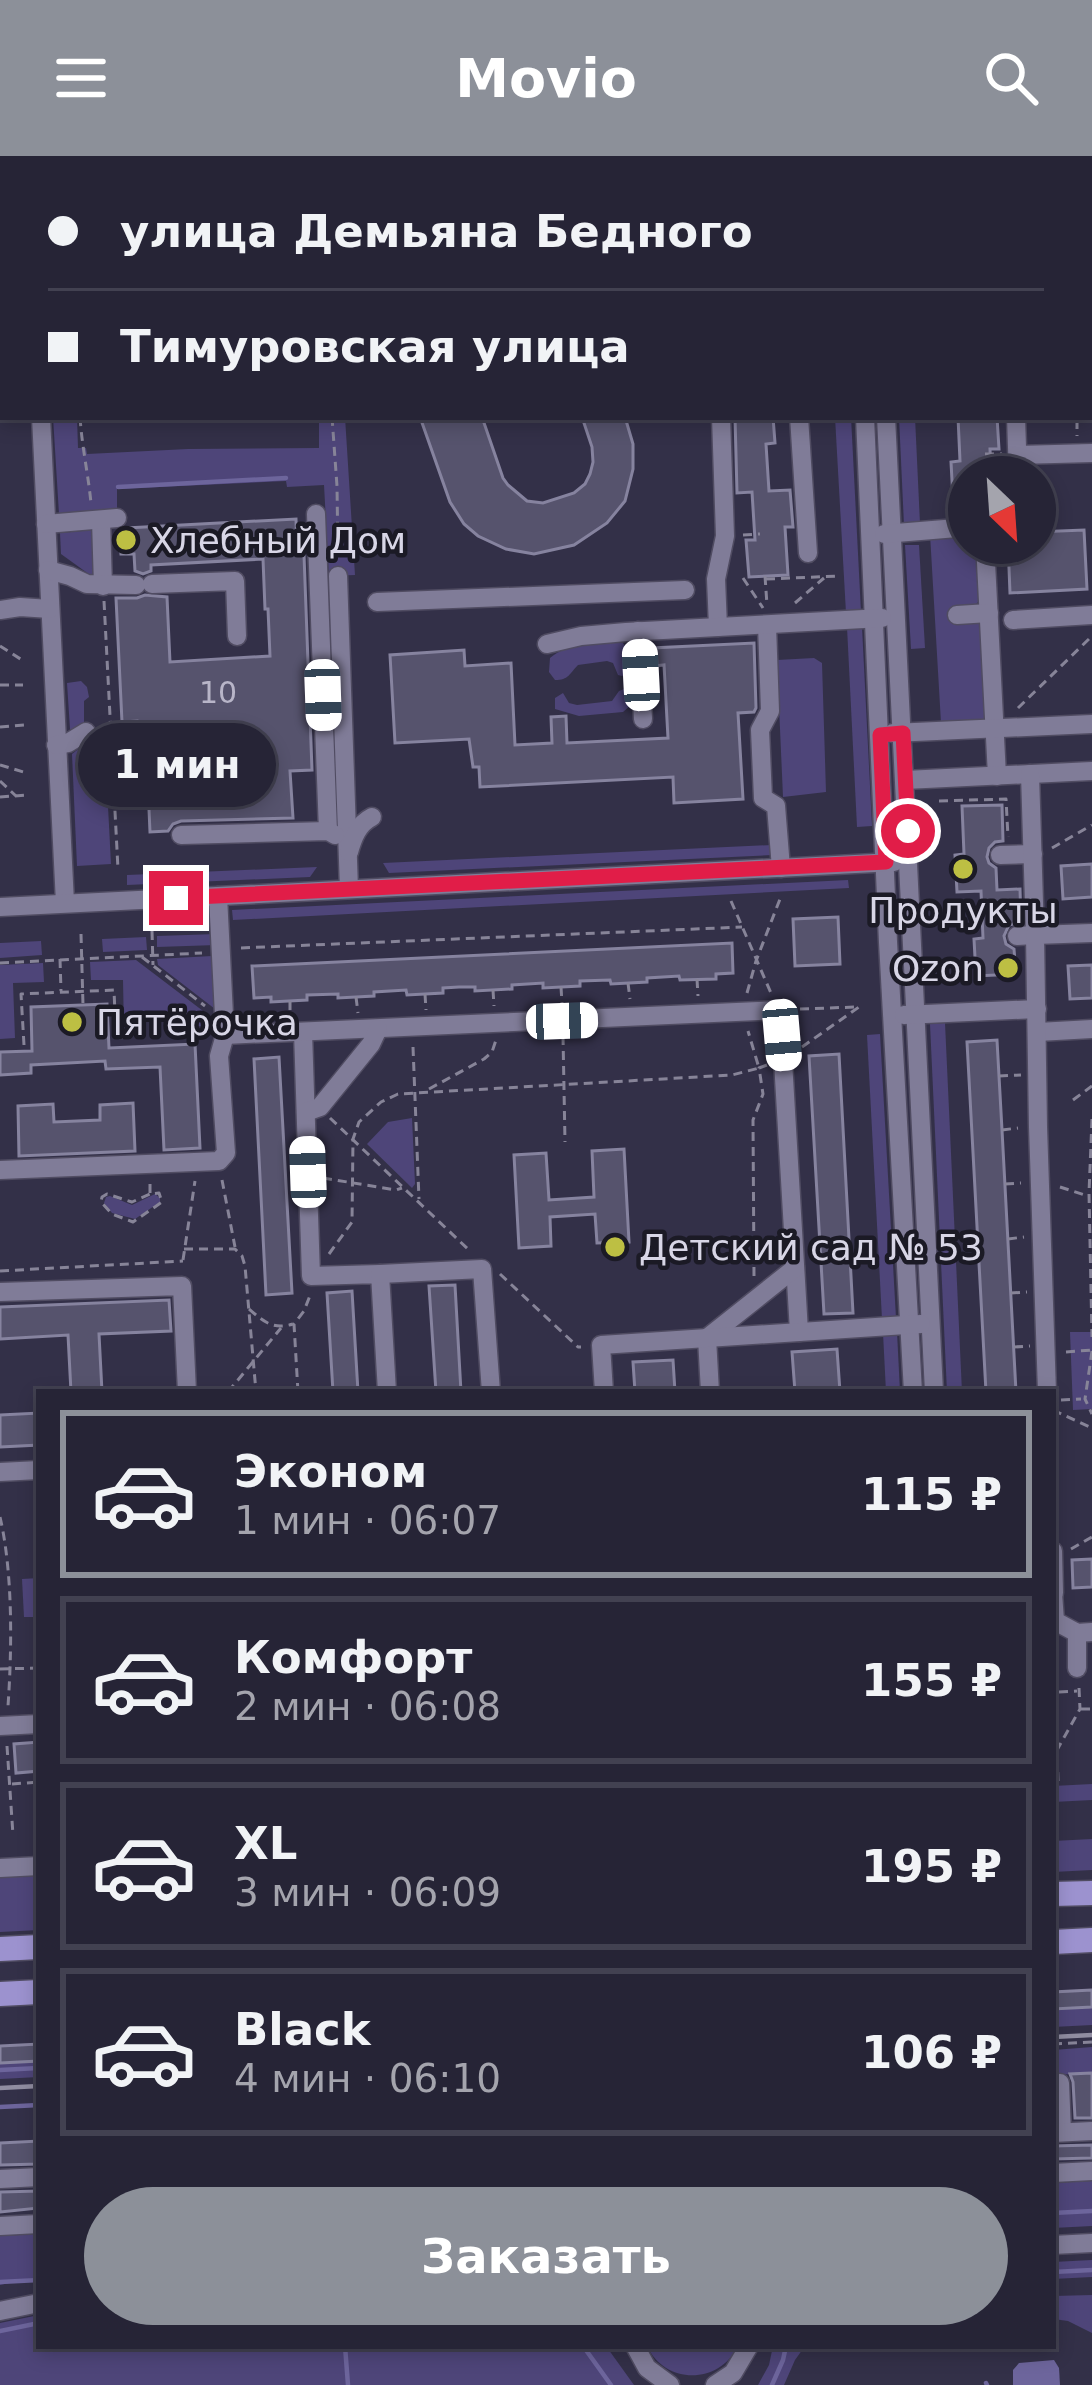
<!DOCTYPE html>
<html lang="ru">
<head>
<meta charset="utf-8">
<style>
  :root { --surface:#262436; --page:#323042; --text:#f1f3f6; --muted:#a4a4ad; --line:#424151; --accent:#8c9099 }
  body { margin:0; font-family:"DejaVu Sans",sans-serif; background:var(--page); color:var(--text); height:100vh; display:flex; flex-direction:column; font-size:45px; white-space:nowrap }
  * { box-sizing:border-box; margin:0 }
  p { font-size:39px; color:var(--muted) }
  .icon { flex:none; width:66px; height:66px; fill:none; stroke:currentColor; stroke-width:2; stroke-linecap:round; stroke-linejoin:round }
  .map { position:relative; flex:1; overflow:hidden }
  .details { position:absolute; left:36px; top:1233px; width:1020px; height:960px; display:flex; flex-direction:column; background:var(--surface); border-radius:0px; box-shadow:0 6px 18px #0003,0 0 0 3px var(--line) }
  .details>* { flex:none }
  .top-card { position:absolute; left:0px; top:0px; width:1092px; height:264px; box-shadow:0 6px 18px #0003,0 0 0 3px var(--line); display:grid; align-content:center; height:264px; padding:0 48px; background:var(--surface) }
  .needle { width:78px; rotate:155deg }
  .tools { position:absolute; left:948px; top:300px; display:grid; gap:24px }
  .tools a { display:grid; place-items:center; width:108px; height:108px; border-radius:50%; background:var(--surface); box-shadow:0 6px 18px #0003,0 0 0 3px var(--line); font-size:60px }
  .end { position:absolute; width:54px; height:54px; margin:-27px; border:15px solid #e11d48; background:#fff; box-shadow:0 0 0 6px #fff }
  .from { border-radius:50% }
  .bubble { position:absolute; height:84px; border-radius:42px; background:var(--surface); box-shadow:0 6px 18px #0003,0 0 0 3px var(--line); font-size:39px; font-weight:700; line-height:84px; text-align:center }
  .car { position:absolute; width:36px; height:72px; margin:-36px -18px; border-radius:15px; box-shadow:0 0 9px 3px #0007; background:linear-gradient(#fff 24%,#345 0 40%,#fff 0 76%,#345 0 86%,#fff 0) }
  .top-card b { display:flex; align-items:center; gap:42px; height:114px; font-size:45px }
  .top-card b+b { border-top:3px solid var(--line) }
  .top-card i { width:30px; height:30px; background:var(--text) }
  ul { padding:21px 0 0; list-style:none }
  li { display:flex; align-items:center; gap:36px; height:168px; margin:0 24px 18px; padding:0 24px; border:6px solid var(--line); border-radius:0px }
  li div { flex:1 }
  li b { display:block; font-size:45px }
  li em { font-style:normal; font-weight:700 }
  li.selected { border-color:var(--accent) }
  li>.icon { width:108px; height:108px; stroke-width:1.5 }
  .button { display:flex; gap:24px; margin-top:auto; padding:24px 48px }
  .button a { flex:1; height:138px; border-radius:72px; background:var(--accent); color:#fff; font-size:48px; font-weight:700; line-height:138px; text-align:center }
  header { display:flex; justify-content:space-between; align-items:center; height:156px; padding:0 48px; background:var(--accent); color:#fff; font-size:54px; font-weight:700 }
  .map>svg:first-child { display:block }
</style>
</head>
<body>
<header><svg class="icon" aria-label="menu" viewBox="0 0 24 24"><path d="M4 6h16M4 12h16M4 18h16"/></svg>Movio<svg class="icon" aria-label="search" viewBox="0 0 24 24"><circle cx="10" cy="10" r="6"/><path d="M15 15l6 6"/></svg></header>
<div class="map">
<svg width="1092" height="2229" viewBox="0 0 1092 2229">
  <rect width="100%" height="100%" fill="#333048"/>
  <g fill="#4e4579">
    <polygon points="53,261 77,261 78,292 86,292 87,298 188,293 319,292 319,261 345,261 355,419 329,420 324,329 287,331 286,325 117,333 117,357 59,358"/>
    <polygon points="835,261 851,261 861,456 846,457"/>
    <polygon points="899,261 915,261 920,368 904,369"/>
    <polygon points="93,374 97,424 61,398 60,377"/>
    <polygon points="969,375 969,387 978,387 979,445 974,450 976,465 981,468 988,564 941,567 930,378"/>
    <polygon points="905,389 919,389 925,492 911,493"/>
    <polygon points="847,471 862,471 872,670 857,671"/>
    <path d="M620 484C630 493 635 509 626 521L618 519 613 507 607 505 578 509C569 518 569 524 555 524L549 516 550 502C569 486 596 487 620 484Z"/>
    <polygon points="814,502 822,507 826,636 783,641 777,504"/>
    <polygon points="81,525 87,531 89,541 84,545 84,567 81,573 70,573 67,527"/>
    <polygon points="629,531 632,533 631,549 623,556 579,560 555,553 555,542 563,537 569,547 577,549 612,545 619,535"/>
    <polygon points="104,573 111,708 77,710 72,598"/>
    <polygon points="772,689 772,699 389,717 383,707"/>
    <polygon points="317,711 310,721 127,729 127,719"/>
    <polygon points="848,724 849,732 233,764 232,754"/>
    <polygon points="217,778 217,789 157,791 157,780"/>
    <polygon points="146,781 147,794 103,796 102,783"/>
    <polygon points="41,785 42,799 0,802 0,787"/>
    <polygon points="212,800 215,853 158,809 157,803"/>
    <polygon points="136,804 207,858 211,870 171,871 170,864 137,865 136,874 124,874 123,824 91,824 90,806"/>
    <polygon points="43,807 44,826 13,827 15,882 0,883 0,809"/>
    <polygon points="945,867 962,1236 947,1236 930,868"/>
    <polygon points="880,878 896,1162 882,1163 867,879"/>
    <polygon points="412,962 415,1028 412,1032 367,988 388,966"/>
    <polygon points="155,1038 160,1042 160,1046 135,1063 112,1057 104,1047 106,1041 110,1040 132,1049"/>
    <polygon points="897,1176 900,1236 886,1236 883,1177"/>
    <polygon points="1070,1176 1092,1176 1092,1253 1073,1254"/>
    <polygon points="39,1422 39,1461 24,1461 22,1423"/>
    <polygon points="1092,1628 1092,1644 1053,1646 1053,1630"/>
    <polygon points="1092,1683 1092,1714 1053,1716 1053,1685"/>
    <polygon points="39,1719 39,1774 0,1776 0,1721"/>
    <polygon points="1092,1851 1092,1869 1053,1871 1053,1853"/>
    <polygon points="1092,1891 1092,1917 1053,1919 1053,1894"/>
    <polygon points="39,1905 39,1921 0,1923 0,1907"/>
    <polygon points="1092,2025 1092,2070 1053,2072 1053,2027"/>
    <polygon points="39,2078 39,2121 0,2129 0,2080"/>
    <polygon points="1092,2104 1092,2121 1053,2123 1053,2106"/>
    <polygon points="1092,2139 1092,2177 1068,2165 1053,2163 1053,2140"/>
    <polygon points="39,2159 39,2190 606,2190 634,2229 0,2229 0,2167"/>
    <path d="M647 2190H738C719 2229 665 2229 647 2190Z"/>
    <polygon points="773,2190 805,2190 795,2204 784,2229 758,2229 769,2209"/>
  </g>
  <polygon fill="#6d659c" points="1054,2204 1059,2212 1060,2229 1013,2229 1013,2214 1019,2207"/>
  <g fill="none" stroke-linecap="round" stroke-linejoin="round">
    <g stroke="#6d659c" stroke-width="4.5">
      <polyline points="118,331 286,322"/>
      <polyline points="0,1914 39,1912"/>
      <polyline points="0,1951 39,1949"/>
      <polyline points="1053,2057 1092,2055"/>
      <polyline points="1053,2116 1092,2114"/>
      <polyline points="0,2126 39,2124"/>
      <polyline points="0,2175 39,2167"/>
      <polyline points="345,2190 348,2229"/>
      <polyline points="583,2190 611,2229"/>
      <polyline points="986,2227 987,2229"/>
      <polyline points="772,2229 783,2204 786,2190"/>
    </g>
  </g>
  <g fill="#56536d" stroke="#86839f" stroke-width="3">
    <polygon points="420,261 482,261 503,322 508,329 527,345 543,347 574,337 585,328 590,318 593,306 592,291 582,261 625,261 633,288 633,313 625,345 607,367 574,389 534,398 506,393 478,380 464,368 450,346"/>
    <polygon points="735,261 773,261 775,287 766,288 769,335 790,334 793,371 785,371 788,419 749,421 746,384 755,384 752,336 737,337"/>
    <polygon points="958,261 997,261 999,293 990,293 991,321 969,321 969,342 953,343 951,306 960,305"/>
    <polygon points="296,363 297,399 304,399 312,614 290,615 293,662 181,665 173,668 168,675 150,676 146,585 138,586 137,565 122,566 116,442 137,442 145,439 167,441 170,506 270,500 268,453 265,453 263,403 151,409 151,415 143,418 135,415 134,398 121,398 120,375 126,372"/>
    <polygon points="1084,374 1087,433 1010,437 1008,387 1035,387 1035,376"/>
    <polygon points="754,487 756,552 754,556 738,557 743,643 674,647 673,621 480,631 479,611 473,611 469,583 395,587 390,499 464,494 465,510 511,507 515,589 552,587 551,561 566,560 567,587 668,582 664,509 653,510 652,492"/>
    <polygon points="1002,649 1003,685 995,686 989,692 987,701 989,707 996,712 997,734 1020,733 1021,766 1009,769 1004,780 1006,788 1014,793 1016,818 976,820 974,783 983,782 981,735 957,736 955,699 964,698 962,650"/>
    <polygon points="1092,708 1092,741 1063,743 1061,710"/>
    <polygon points="838,761 840,808 795,810 793,763"/>
    <polygon points="732,787 733,817 716,818 716,823 680,824 679,820 647,822 647,826 611,828 610,824 580,825 580,830 543,832 543,827 512,829 512,833 475,835 475,831 459,831 443,832 443,837 407,839 406,834 374,836 374,840 338,842 338,838 307,839 307,844 271,846 271,841 254,842 252,810"/>
    <polygon points="1092,809 1092,842 1070,843 1068,810"/>
    <polygon points="107,848 109,892 195,888 200,992 164,994 160,911 106,913 105,905 31,909 31,917 0,919 0,896 32,895 31,851"/>
    <polygon points="997,884 1002,974 1016,1236 986,1236 967,886"/>
    <polygon points="839,898 853,1157 824,1158 809,900"/>
    <polygon points="279,901 292,1137 266,1139 254,903"/>
    <polygon points="133,947 135,995 19,1000 18,950 53,948 54,966 100,964 100,949"/>
    <polygon points="624,993 629,1086 597,1087 595,1058 550,1061 551,1090 519,1092 514,999 546,997 549,1044 594,1041 592,995"/>
    <polygon points="455,1129 461,1236 436,1236 429,1130"/>
    <polygon points="352,1135 358,1236 333,1236 327,1137"/>
    <polygon points="169,1144 171,1175 99,1178 102,1236 71,1236 68,1179 0,1183 0,1151"/>
    <polygon points="837,1193 840,1236 795,1236 792,1196"/>
    <polygon points="673,1204 675,1236 635,1236 633,1206"/>
    <polygon points="39,1257 39,1289 0,1291 0,1259"/>
    <polygon points="1092,1403 1092,1431 1073,1432 1072,1404"/>
    <polygon points="39,1586 39,1615 16,1617 14,1588"/>
    <polygon points="1092,1834 1092,1851 1053,1853 1053,1836"/>
    <polygon points="39,1888 39,1905 0,1907 0,1890"/>
    <polygon points="1092,1917 1092,1962 1075,1962 1073,1926 1070,1918"/>
    <polygon points="39,1985 39,2008 0,2009 0,1987"/>
    <polygon points="1092,1989 1092,2002 1053,2003 1053,1990"/>
    <polygon points="39,2035 39,2052 0,2056 0,2036"/>
  </g>
  <g fill="none" stroke-linecap="round" stroke-linejoin="round">
    <defs>
      <g id="minor">
        <polyline points="28,0 28,3"/>
        <polyline points="642,0 646,3"/>
        <polyline points="852,0 852,3"/>
        <polyline points="872,0 872,3"/>
        <polyline points="989,0 989,3"/>
        <polyline points="775,3 775,0"/>
        <polyline points="1089,112 1092,112"/>
        <polyline points="1089,205 1092,205"/>
        <polyline points="41,261 65,747"/>
        <polyline points="799,261 808,397"/>
        <polyline points="865,261 888,786 913,1236"/>
        <polyline points="886,261 934,1236"/>
        <polyline points="1016,261 1018,321"/>
        <polyline points="1018,299 1092,297"/>
        <polyline points="316,358 328,675"/>
        <polyline points="101,364 103,430"/>
        <polyline points="46,368 117,362"/>
        <polyline points="884,378 969,371"/>
        <polyline points="985,387 997,620"/>
        <polyline points="48,414 70,420 87,428 136,429"/>
        <polyline points="338,420 349,733"/>
        <polyline points="152,428 235,425 237,480"/>
        <polyline points="377,446 685,434"/>
        <polyline points="0,454 20,451 50,453"/>
        <polyline points="957,459 989,457"/>
        <polyline points="1013,464 1092,459"/>
        <polyline points="767,469 770,555 760,574 763,642 776,650 781,712"/>
        <polyline points="718,471 716,423 725,380 721,261"/>
        <polyline points="638,475 643,563"/>
        <polyline points="547,488 581,480 626,476 882,462"/>
        <polyline points="893,577 1092,568"/>
        <polyline points="56,589 68,587 86,576"/>
        <polyline points="905,624 1092,615"/>
        <polyline points="181,679 328,675 335,679"/>
        <path d="M349 696C353 682 358 668 372 661"/>
        <polyline points="1000,699 1033,698"/>
        <polyline points="0,751 894,706"/>
        <polyline points="1017,780 1035,779 1030,618"/>
        <polyline points="904,859 1037,853"/>
        <polyline points="303,876 311,1120 380,1118 387,1236"/>
        <polyline points="1038,876 1092,873"/>
        <polyline points="225,879 780,854 799,1176"/>
        <polyline points="306,956 320,951 371,888 378,873"/>
        <polyline points="0,1014 219,1005 226,997 219,900 225,879 218,740"/>
        <polyline points="380,1118 482,1113 491,1236"/>
        <polyline points="0,1136 182,1130 187,1236"/>
        <polyline points="707,1182 795,1112"/>
        <polyline points="707,1182 710,1236"/>
        <polyline points="604,1236 601,1189 921,1168"/>
        <polyline points="1047,1236 1038,971 1035,779 1092,777"/>
        <polyline points="0,1316 39,1314"/>
        <polyline points="1053,1395 1054,1437"/>
        <polyline points="1053,1437 1055,1465 1077,1477 1092,1476"/>
        <polyline points="1077,1477 1077,1512"/>
        <polyline points="0,1570 39,1568"/>
        <polyline points="0,1712 39,1710"/>
        <polyline points="1060,1927 1062,1976"/>
        <polyline points="1053,1977 1092,1975"/>
        <polyline points="1053,2017 1092,2015"/>
        <polyline points="0,2023 39,2021"/>
        <polyline points="0,2070 39,2068"/>
        <polyline points="1053,2089 1092,2087"/>
        <polyline points="0,2155 39,2147"/>
        <polyline points="635,2190 647,2212 670,2229"/>
        <polyline points="715,2229 733,2217 749,2190"/>
      </g>
      <g id="major">
        <polyline points="1053,1738 1092,1737"/>
        <polyline points="1053,1786 1092,1784"/>
        <polyline points="0,1793 39,1791"/>
        <polyline points="0,1838 39,1836"/>
      </g>
    </defs>
    <use href="#minor" stroke="#504c62" stroke-width="21"/>
    <use href="#major" stroke="#504c62" stroke-width="27"/>
    <g stroke="#878498" stroke-width="3" stroke-dasharray="9 6" stroke-linecap="butt">
      <polyline points="64,0 64,3"/>
      <polyline points="318,3 318,0"/>
      <path d="M80 261C82 291 88 317 91 347"/>
      <polyline points="332,261 337,330 338,401"/>
      <polyline points="1077,264 1077,280"/>
      <polyline points="985,298 1002,298"/>
      <polyline points="743,379 760,378"/>
      <polyline points="765,420 767,449"/>
      <polyline points="743,422 763,452"/>
      <polyline points="766,423 839,420"/>
      <polyline points="104,445 118,713"/>
      <polyline points="795,447 824,422"/>
      <polyline points="0,490 22,504"/>
      <polyline points="0,529 23,529"/>
      <polyline points="1018,552 1092,480"/>
      <polyline points="0,571 25,569"/>
      <polyline points="0,609 27,617"/>
      <polyline points="0,625 16,640"/>
      <polyline points="0,641 28,639"/>
      <polyline points="939,645 1006,643 1008,681"/>
      <polyline points="1052,692 1092,669"/>
      <polyline points="731,745 771,837"/>
      <polyline points="152,775 153,809"/>
      <polyline points="81,778 83,849"/>
      <polyline points="241,792 742,771"/>
      <polyline points="142,801 205,850"/>
      <polyline points="60,803 61,835"/>
      <polyline points="0,807 202,797"/>
      <polyline points="697,823 698,840"/>
      <polyline points="628,827 630,843"/>
      <polyline points="561,831 562,847"/>
      <polyline points="493,834 494,850"/>
      <polyline points="747,837 756,805 780,743"/>
      <polyline points="425,838 426,854"/>
      <polyline points="356,841 358,857"/>
      <polyline points="290,845 290,861"/>
      <polyline points="800,853 856,851"/>
      <polyline points="563,880 565,986"/>
      <polyline points="24,889 21,838 114,834 116,882 133,881"/>
      <polyline points="413,891 419,1043"/>
      <polyline points="802,891 859,851"/>
      <polyline points="999,920 1021,919"/>
      <polyline points="429,933 484,903 492,896 496,884"/>
      <polyline points="1073,944 1092,930"/>
      <polyline points="330,962 471,1096"/>
      <polyline points="1092,963 1089,1037 1092,1181"/>
      <polyline points="1002,974 1018,972"/>
      <polyline points="323,1022 396,1034 402,1032"/>
      <polyline points="222,1024 235,1091"/>
      <polyline points="150,1028 150,1038 159,1037 162,1046 133,1066 112,1058 101,1046 102,1041 107,1038 132,1046 150,1038"/>
      <polyline points="1005,1028 1021,1027"/>
      <polyline points="1060,1031 1085,1039"/>
      <polyline points="1008,1083 1024,1081"/>
      <polyline points="184,1093 235,1093 242,1100 245,1110 256,1236"/>
      <polyline points="329,1098 352,1066 353,983 359,966 381,946 398,938 732,919 759,912 748,875"/>
      <polyline points="183,1104 195,1025"/>
      <polyline points="0,1115 183,1105"/>
      <polyline points="500,1118 578,1191 581,1191"/>
      <polyline points="754,1120 753,964 763,938 759,912 767,909"/>
      <polyline points="1011,1137 1027,1136"/>
      <path d="M249 1153C264 1166 273 1174 293 1168"/>
      <polyline points="1014,1191 1030,1190"/>
      <polyline points="1092,1195 1085,1243 1092,1258"/>
      <polyline points="1066,1196 1092,1194"/>
      <polyline points="228,1236 281,1172"/>
      <polyline points="298,1236 294,1168 304,1155 311,1137"/>
      <polyline points="1061,1244 1081,1243"/>
      <polyline points="1053,1254 1092,1272"/>
      <path d="M0 1361C13 1417 12 1493 8 1550"/>
      <polyline points="1071,1393 1092,1381"/>
      <polyline points="0,1513 39,1512"/>
      <polyline points="1059,1536 1077,1535"/>
      <polyline points="1081,1553 1092,1553"/>
      <polyline points="7,1590 13,1679"/>
      <polyline points="1058,1625 1057,1594 1080,1553 1079,1532"/>
      <polyline points="12,1628 39,1626"/>
      <polyline points="1053,1888 1092,1886"/>
    </g>
    <use href="#minor" stroke="#807c98" stroke-width="18"/>
    <use href="#major" stroke="#9c92cf" stroke-width="24"/>
    <g stroke="#908da1" stroke-width="4.5">
      <polyline points="1053,1881 1092,1879"/>
      <polyline points="0,1932 39,1930"/>
    </g>
  </g>
  <g fill="none" stroke-linecap="round" stroke-linejoin="round">
    <polyline stroke="#e11d48" stroke-width="15" points="176,742 886,706 880,579 903,577 908,675"/>
  </g>
  <g fill="#bdbf43" stroke="#1b1a25" stroke-width="4.5">
    <circle cx="126" cy="384" r="12"/>
    <circle cx="963" cy="713" r="12"/>
    <circle cx="1008" cy="812" r="12"/>
    <circle cx="72" cy="866" r="12"/>
    <circle cx="615" cy="1091" r="12"/>
  </g>
  <g text-anchor="middle" dominant-baseline="central" stroke-width="9" stroke-linejoin="round" paint-order="stroke">
    <g font-size="30" fill="#b8b5c8">
      <text x="218" y="536">10</text>
    </g>
    <g font-size="36" fill="#d8d6e6" stroke="#1b1a25" text-anchor="start">
      <text x="150" y="384">Хлебный Дом</text>
      <text x="963" y="754" text-anchor="middle">Продукты</text>
      <text x="984" y="812" text-anchor="end">Ozon</text>
      <text x="96" y="866">Пятёрочка</text>
      <text x="639" y="1091">Детский сад № 53</text>
    </g>
  </g>
</svg>
<div class="tools">
<a><svg class="needle" viewBox="-14 -14 28 28"><path d="M0-13l5 13h-10z" fill="#e53935"/><path d="M0 13l5-13h-10z" fill="#a4a4ad"/></svg></a>
</div>
<i class="end from" style="left:908px;top:675px"></i>
<i class="end" style="left:176px;top:742px"></i>
<div class="bubble" style="left:78px;top:567px;width:198px">1 мин</div>
<i class="car" style="left:641px;top:519px;rotate:357deg"></i>
<i class="car" style="left:323px;top:539px;rotate:178deg"></i>
<i class="car" style="left:562px;top:865px;rotate:88deg"></i>
<i class="car" style="left:782px;top:879px;rotate:175deg"></i>
<i class="car" style="left:308px;top:1016px;rotate:358deg"></i>
<div class="top-card">
<b><i class="from"></i>улица Демьяна Бедного</b>
<b><i></i>Тимуровская улица</b>
</div>
<section class="details">
<ul>
<li class="selected"><svg class="icon" aria-label="car" viewBox="0 0 24 24"><path d="M5 17H2v-5l4-1 3-4h7l3 4 3 1v5h-3M9 17h6M6 11h13"/><circle cx="7" cy="17" r="2"/><circle cx="17" cy="17" r="2"/></svg><div><b>Эконом</b><p>1 мин · 06:07</p></div><em>115 ₽</em></li>
<li><svg class="icon" aria-label="car" viewBox="0 0 24 24"><path d="M5 17H2v-5l4-1 3-4h7l3 4 3 1v5h-3M9 17h6M6 11h13"/><circle cx="7" cy="17" r="2"/><circle cx="17" cy="17" r="2"/></svg><div><b>Комфорт</b><p>2 мин · 06:08</p></div><em>155 ₽</em></li>
<li><svg class="icon" aria-label="car" viewBox="0 0 24 24"><path d="M5 17H2v-5l4-1 3-4h7l3 4 3 1v5h-3M9 17h6M6 11h13"/><circle cx="7" cy="17" r="2"/><circle cx="17" cy="17" r="2"/></svg><div><b>XL</b><p>3 мин · 06:09</p></div><em>195 ₽</em></li>
<li><svg class="icon" aria-label="car" viewBox="0 0 24 24"><path d="M5 17H2v-5l4-1 3-4h7l3 4 3 1v5h-3M9 17h6M6 11h13"/><circle cx="7" cy="17" r="2"/><circle cx="17" cy="17" r="2"/></svg><div><b>Black</b><p>4 мин · 06:10</p></div><em>106 ₽</em></li>
</ul>
<div class="button"><a>Заказать</a></div>
</section>
</div>
</body>
</html>
